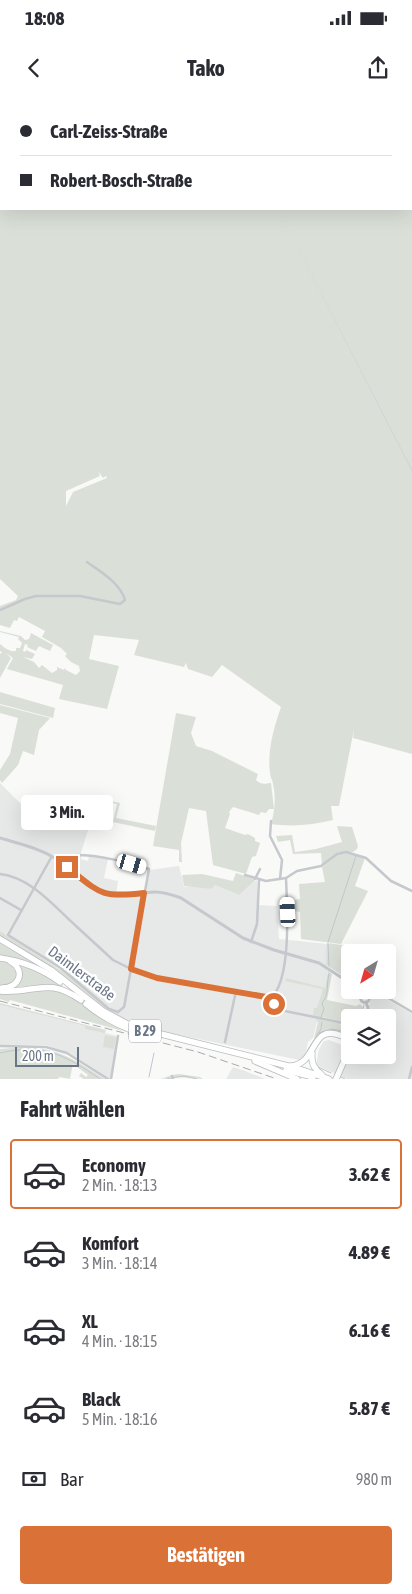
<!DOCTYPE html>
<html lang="de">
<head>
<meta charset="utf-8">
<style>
  :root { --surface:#fff; --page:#f2f2f3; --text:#2b2b33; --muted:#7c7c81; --line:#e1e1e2; --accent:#da7237 }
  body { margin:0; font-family:"Asap Condensed",sans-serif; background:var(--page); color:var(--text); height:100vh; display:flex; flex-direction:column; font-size:19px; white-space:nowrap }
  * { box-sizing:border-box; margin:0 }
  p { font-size:16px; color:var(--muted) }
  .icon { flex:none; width:28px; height:28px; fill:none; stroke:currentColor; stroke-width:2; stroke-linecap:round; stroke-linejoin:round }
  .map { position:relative; height:979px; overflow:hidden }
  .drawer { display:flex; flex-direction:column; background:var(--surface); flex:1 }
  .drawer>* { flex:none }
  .guide { position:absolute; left:0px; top:0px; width:412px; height:110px; box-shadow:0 5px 20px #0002; display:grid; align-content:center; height:110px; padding:0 20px; background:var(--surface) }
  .needle { width:32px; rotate:217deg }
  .controls { position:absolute; left:341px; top:844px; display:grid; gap:10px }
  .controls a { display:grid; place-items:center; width:55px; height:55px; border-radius:5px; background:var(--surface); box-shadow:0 5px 20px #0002; font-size:25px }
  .scale { position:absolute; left:15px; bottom:12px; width:64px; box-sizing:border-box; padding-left:5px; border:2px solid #6a7686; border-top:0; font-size:14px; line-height:18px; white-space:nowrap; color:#6a7686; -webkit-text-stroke:4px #fff; paint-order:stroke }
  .end { position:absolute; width:22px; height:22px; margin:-11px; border:6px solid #da7237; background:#fff; box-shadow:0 0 0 2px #fff }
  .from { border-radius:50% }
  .bubble { position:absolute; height:35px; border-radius:5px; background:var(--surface); box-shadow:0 5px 20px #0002; font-size:16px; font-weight:700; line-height:35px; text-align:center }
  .car { position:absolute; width:15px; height:30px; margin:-15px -8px; border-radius:6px; box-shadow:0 0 4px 1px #0007; background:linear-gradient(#fff 24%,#345 0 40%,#fff 0 76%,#345 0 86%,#fff 0) }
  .guide b { display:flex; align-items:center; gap:18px; height:48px; font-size:19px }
  .guide b+b { border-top:1px solid var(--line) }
  .guide i { width:12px; height:12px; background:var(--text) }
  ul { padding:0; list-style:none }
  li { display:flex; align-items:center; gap:15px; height:70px; margin:0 10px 8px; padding:0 10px; border:2px solid transparent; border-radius:5px }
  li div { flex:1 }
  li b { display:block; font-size:19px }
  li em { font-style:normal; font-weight:700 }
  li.on { border-color:var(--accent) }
  li>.icon { width:45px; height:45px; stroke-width:1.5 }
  h2 { padding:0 20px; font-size:22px; line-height:60px }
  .pay { display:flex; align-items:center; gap:12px; height:55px; padding:0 20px; font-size:19px }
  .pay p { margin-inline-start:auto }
  .button { display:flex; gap:10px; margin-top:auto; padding:10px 20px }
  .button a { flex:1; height:58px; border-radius:5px; background:var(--accent); color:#fff; font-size:20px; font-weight:700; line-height:58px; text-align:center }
  .status { display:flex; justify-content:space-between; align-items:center; height:35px; padding:0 25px; background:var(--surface); direction:ltr }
  .status svg { height:14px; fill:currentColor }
  header { display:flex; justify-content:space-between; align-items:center; height:65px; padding:0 20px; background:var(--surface); font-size:22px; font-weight:700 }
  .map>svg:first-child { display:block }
</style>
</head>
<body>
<div class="status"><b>18:08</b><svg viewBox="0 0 49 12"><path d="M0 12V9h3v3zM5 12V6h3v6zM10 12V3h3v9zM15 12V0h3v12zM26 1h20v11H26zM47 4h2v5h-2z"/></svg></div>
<header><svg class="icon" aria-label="back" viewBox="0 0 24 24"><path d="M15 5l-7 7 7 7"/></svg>Tako<svg class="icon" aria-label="share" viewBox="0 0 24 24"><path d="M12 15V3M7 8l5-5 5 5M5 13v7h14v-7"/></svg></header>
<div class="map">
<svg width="412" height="979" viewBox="0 0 412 979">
  <rect width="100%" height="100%" fill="#f9f9f7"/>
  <g fill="#e7e8e8">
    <polygon points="0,683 26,709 88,730 81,753 81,759 88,761 89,756 108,759 104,778 118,781 116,795 145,792 149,770 179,766 184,787 195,786 212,789 215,785 239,795 257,780 257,805 277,806 279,839 328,844 326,865 328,869 325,888 313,938 308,942 304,961 131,925 132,922 123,918 109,909 61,868 60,870 0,831"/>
    <polygon points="377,895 385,898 412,914 412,979 347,979 316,965 319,949 324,941 329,940 350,948 350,955 388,955 388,918 366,917 371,899 373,896"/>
    <polygon points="0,905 85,926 85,929 117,936 110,979 70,953 46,945 0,945"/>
    <polygon points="233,967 245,971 265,979 226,979"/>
  </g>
  <g fill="#dae0d8" fill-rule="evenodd">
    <path d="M0 0H138L1 1V109H411V1L230 0H412V654L353 638 354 629 339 706H331L333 720C312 725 293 727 271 724 275 710 276 698 273 684 273 681 270 677 270 673 267 651 274 627 281 607L222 565 212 577 188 569 186 563 184 567 134 555 139 540 94 535 89 559 119 566 107 609 59 599 63 585 7 569 13 558 6 553 11 558 0 578V554L2 552 0 551V544C5 548 9 552 16 551V548H20L22 543 18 539 19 537 0 532V531L21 536 25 540 29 539 31 533 53 545 50 551 39 546 36 551 27 547 28 545 25 544 23 551 25 552 26 550 35 554 32 559 23 557 34 562 39 568 42 565 52 573 57 570V567L64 570 65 568 66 570 76 575 80 571 79 566 71 562 65 556 67 554 61 548 42 537 45 531 19 517 17 521 14 520 10 528 0 525V506L16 500 18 496 0 479ZM98 371 103 378 106 376 107 378 73 392 66 406V391L100 376Z"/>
    <polygon points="0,592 55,608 53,618 0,604"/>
    <polygon points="0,605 50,618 39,630 34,655 23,651 18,665 2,683 0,680 0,670 10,654 18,618 0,613"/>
    <path d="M176 613 196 617 191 633 196 646 212 651 258 674 256 680C262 686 266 683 271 683L274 709H269L266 713 261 712 259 715 233 707 229 712 230 714 225 728 245 735 248 734 255 738V741L260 743 256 756 252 757 246 774 213 765 206 711 189 708 181 743 182 762H179V750L153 746Z"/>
    <polygon points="100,699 120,703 116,718 156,726 155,731 113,722 117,704 101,701 97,711 96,711"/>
    <polygon points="337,726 352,727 358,746 357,749 353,752 339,752 322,765 321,753 293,754 290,740 278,742 276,736 292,735 295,752 316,749 342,742"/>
    <polygon points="345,752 365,758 355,786 368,791 341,844 301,839 300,812 295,811 295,800 300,799 299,784 325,782 322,767 337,755"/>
    <polygon points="236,773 254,779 255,781 239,795 215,785 212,789 184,786 182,775 202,774 233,781"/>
    <path d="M0 831 60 870 61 868 109 909C118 912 122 918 132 922L131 925 120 920 0 837Z"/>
    <polygon points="0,841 36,863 34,868 48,875 63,886 60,889 80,901 106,922 123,931 10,900 9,902 0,899"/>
    <polygon points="327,843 350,846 363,852 350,852 350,880 326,865"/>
    <polygon points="328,871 332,874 327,900 356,906 360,904 363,907 359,917 350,918 350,928 341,921 323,917 323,920 339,923 344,929 344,931 314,938 318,922 316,921 317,917 313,915 314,908 317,908 323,889 285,881 286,878 325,888"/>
    <polygon points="0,903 106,930 105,933 117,936 85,929 85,926 0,905"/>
    <polygon points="105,935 116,937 114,949 103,947"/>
    <path d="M25 947C62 949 74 960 105 979H84L79 976 81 973 86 977 88 975 73 964 70 978 71 979 59 977 58 979H0V949Z"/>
    <polygon points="179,974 200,977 203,979 178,977 160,979 172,975"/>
  </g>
  <polygon fill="#bfc7cd" points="278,109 412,370 412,371"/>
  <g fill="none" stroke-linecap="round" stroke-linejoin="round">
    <g stroke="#bfc7cd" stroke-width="1">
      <polyline points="328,842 356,756"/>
      <polyline points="328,844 329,866"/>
      <polyline points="388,877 392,871"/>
      <polyline points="374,892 378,892 379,890"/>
      <path d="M321 917 324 909 322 903C330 893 326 884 329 874"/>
      <polyline points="361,918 364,905"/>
      <polyline points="318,933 332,929 342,931"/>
      <polyline points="307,951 321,929 322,922"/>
      <path d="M0 953C44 943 65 955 100 979"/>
      <polyline points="318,967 331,973"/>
      <polyline points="339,976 345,979"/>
      <polyline points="149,977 154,953"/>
      <polyline points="166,979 184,976 197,979"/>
    </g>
    <defs>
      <g id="trunk">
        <polyline points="0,839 51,870 103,911 133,927 296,968 329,979"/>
        <path d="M0 858C22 861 42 869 60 882"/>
        <path d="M2 888C20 888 26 870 10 861"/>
        <path d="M0 891C36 894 46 876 81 900"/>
        <path d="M86 904C103 918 121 927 142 934"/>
        <path d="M312 953C311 963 314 969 322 975"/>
        <polyline points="255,961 297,979"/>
        <path d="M291 966C318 964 310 922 342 936"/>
        <polyline points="286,970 313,977"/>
        <polyline points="336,979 348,952 349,944"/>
      </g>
    </defs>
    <use href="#trunk" stroke="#b8bbbe" stroke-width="7"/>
    <g stroke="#c5c8cc" stroke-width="2.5">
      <path d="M0 510 25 499 36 496H80L120 504 125 500C120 483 101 472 87 462"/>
      <polyline points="271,721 270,736 282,760 280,779"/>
      <path d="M52 756 8 835 61 868 109 909 118 912 124 907 125 902 149 769C125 762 101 755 76 755L67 767"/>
      <path d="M0 774C30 777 54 806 75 825"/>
      <polyline points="245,775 266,781 286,778 297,771 321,766 337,754 346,752 366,758 391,781 412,791"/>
      <polyline points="255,779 260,769"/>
      <polyline points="0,798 21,810"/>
      <polyline points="76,826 113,860 131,869 156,877 271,898"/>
      <polyline points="251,842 257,824 259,780"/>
      <polyline points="369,896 383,895 412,912"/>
      <path d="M271 898C292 879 287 805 286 778"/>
      <polyline points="271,898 274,904 280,910 339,922 344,924 347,932"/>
      <polyline points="225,942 236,891"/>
      <polyline points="0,946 46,947 67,953 108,979"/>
      <polyline points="172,976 173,979"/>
      <polyline points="111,979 118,936"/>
      <polyline points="409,979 412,967"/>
    </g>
    <g stroke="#c5c8cc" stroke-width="3">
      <path d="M0 738C17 743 36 747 51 756 70 766 84 787 105 794 121 799 138 792 155 792 164 792 173 795 181 798L243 838 274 850 319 863 350 883"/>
      <polyline points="359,890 363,894"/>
      <circle cx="365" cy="898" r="4.5"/>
      <polyline points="365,918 368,908 366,902"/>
      <polyline points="349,944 343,942 342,937 345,933 350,932"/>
    </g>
    <use href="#trunk" stroke="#fff" stroke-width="5.5"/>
    <polyline stroke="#a6abb1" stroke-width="1" stroke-dasharray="8 4" stroke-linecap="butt" points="0,901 198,952 277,979"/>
  </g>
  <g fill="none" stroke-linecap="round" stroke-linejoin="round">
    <path stroke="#da7237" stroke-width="6" d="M67 767C100 793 100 798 144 793L131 869 157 878 272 898 274 904"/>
  </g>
  <g text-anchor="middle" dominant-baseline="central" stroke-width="5" stroke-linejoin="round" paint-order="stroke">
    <rect fill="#fff" stroke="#979faa" stroke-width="1" x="129" y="919.5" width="32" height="23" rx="4"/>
    <g font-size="14" font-weight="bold" fill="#6a7686">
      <text x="145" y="931">B 29</text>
    </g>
    <g font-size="15" fill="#6a7686" stroke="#fff">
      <text transform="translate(82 873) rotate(37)">Daimlerstraße</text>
    </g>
  </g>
</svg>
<div class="controls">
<a><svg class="needle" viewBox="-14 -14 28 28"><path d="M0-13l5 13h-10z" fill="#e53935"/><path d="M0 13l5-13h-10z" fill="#7c7c81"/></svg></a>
<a><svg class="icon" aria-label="layers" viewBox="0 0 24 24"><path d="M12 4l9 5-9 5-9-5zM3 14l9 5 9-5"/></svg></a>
</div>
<div class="scale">200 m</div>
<i class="end from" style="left:274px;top:904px"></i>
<i class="end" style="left:67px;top:767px"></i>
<div class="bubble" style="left:21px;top:695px;width:92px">3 Min.</div>
<i class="car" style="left:132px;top:764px;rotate:106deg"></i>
<i class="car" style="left:288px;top:812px;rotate:357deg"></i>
<div class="guide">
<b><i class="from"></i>Carl-Zeiss-Straße</b>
<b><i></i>Robert-Bosch-Straße</b>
</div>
</div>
<section class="drawer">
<h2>Fahrt wählen</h2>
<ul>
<li class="on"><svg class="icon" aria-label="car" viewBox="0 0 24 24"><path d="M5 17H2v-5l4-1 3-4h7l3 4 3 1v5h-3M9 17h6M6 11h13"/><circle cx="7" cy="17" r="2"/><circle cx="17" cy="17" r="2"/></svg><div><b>Economy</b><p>2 Min. · 18:13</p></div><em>3.62 €</em></li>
<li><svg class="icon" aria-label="car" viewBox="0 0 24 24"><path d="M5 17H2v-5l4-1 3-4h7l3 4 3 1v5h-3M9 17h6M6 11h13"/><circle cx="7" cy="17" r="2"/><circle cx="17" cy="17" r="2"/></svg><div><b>Komfort</b><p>3 Min. · 18:14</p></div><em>4.89 €</em></li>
<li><svg class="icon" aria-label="car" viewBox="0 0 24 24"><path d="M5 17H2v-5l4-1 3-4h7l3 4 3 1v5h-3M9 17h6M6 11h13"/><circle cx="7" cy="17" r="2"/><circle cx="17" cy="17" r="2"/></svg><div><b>XL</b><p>4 Min. · 18:15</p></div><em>6.16 €</em></li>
<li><svg class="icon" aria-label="car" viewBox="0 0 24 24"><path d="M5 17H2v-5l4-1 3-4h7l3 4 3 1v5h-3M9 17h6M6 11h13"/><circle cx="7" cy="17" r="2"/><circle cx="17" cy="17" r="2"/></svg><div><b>Black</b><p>5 Min. · 18:16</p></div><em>5.87 €</em></li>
</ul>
<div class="pay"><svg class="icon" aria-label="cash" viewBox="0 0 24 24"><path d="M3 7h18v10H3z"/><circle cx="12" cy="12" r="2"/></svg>Bar<p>980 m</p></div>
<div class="button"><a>Bestätigen</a></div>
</section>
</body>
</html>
